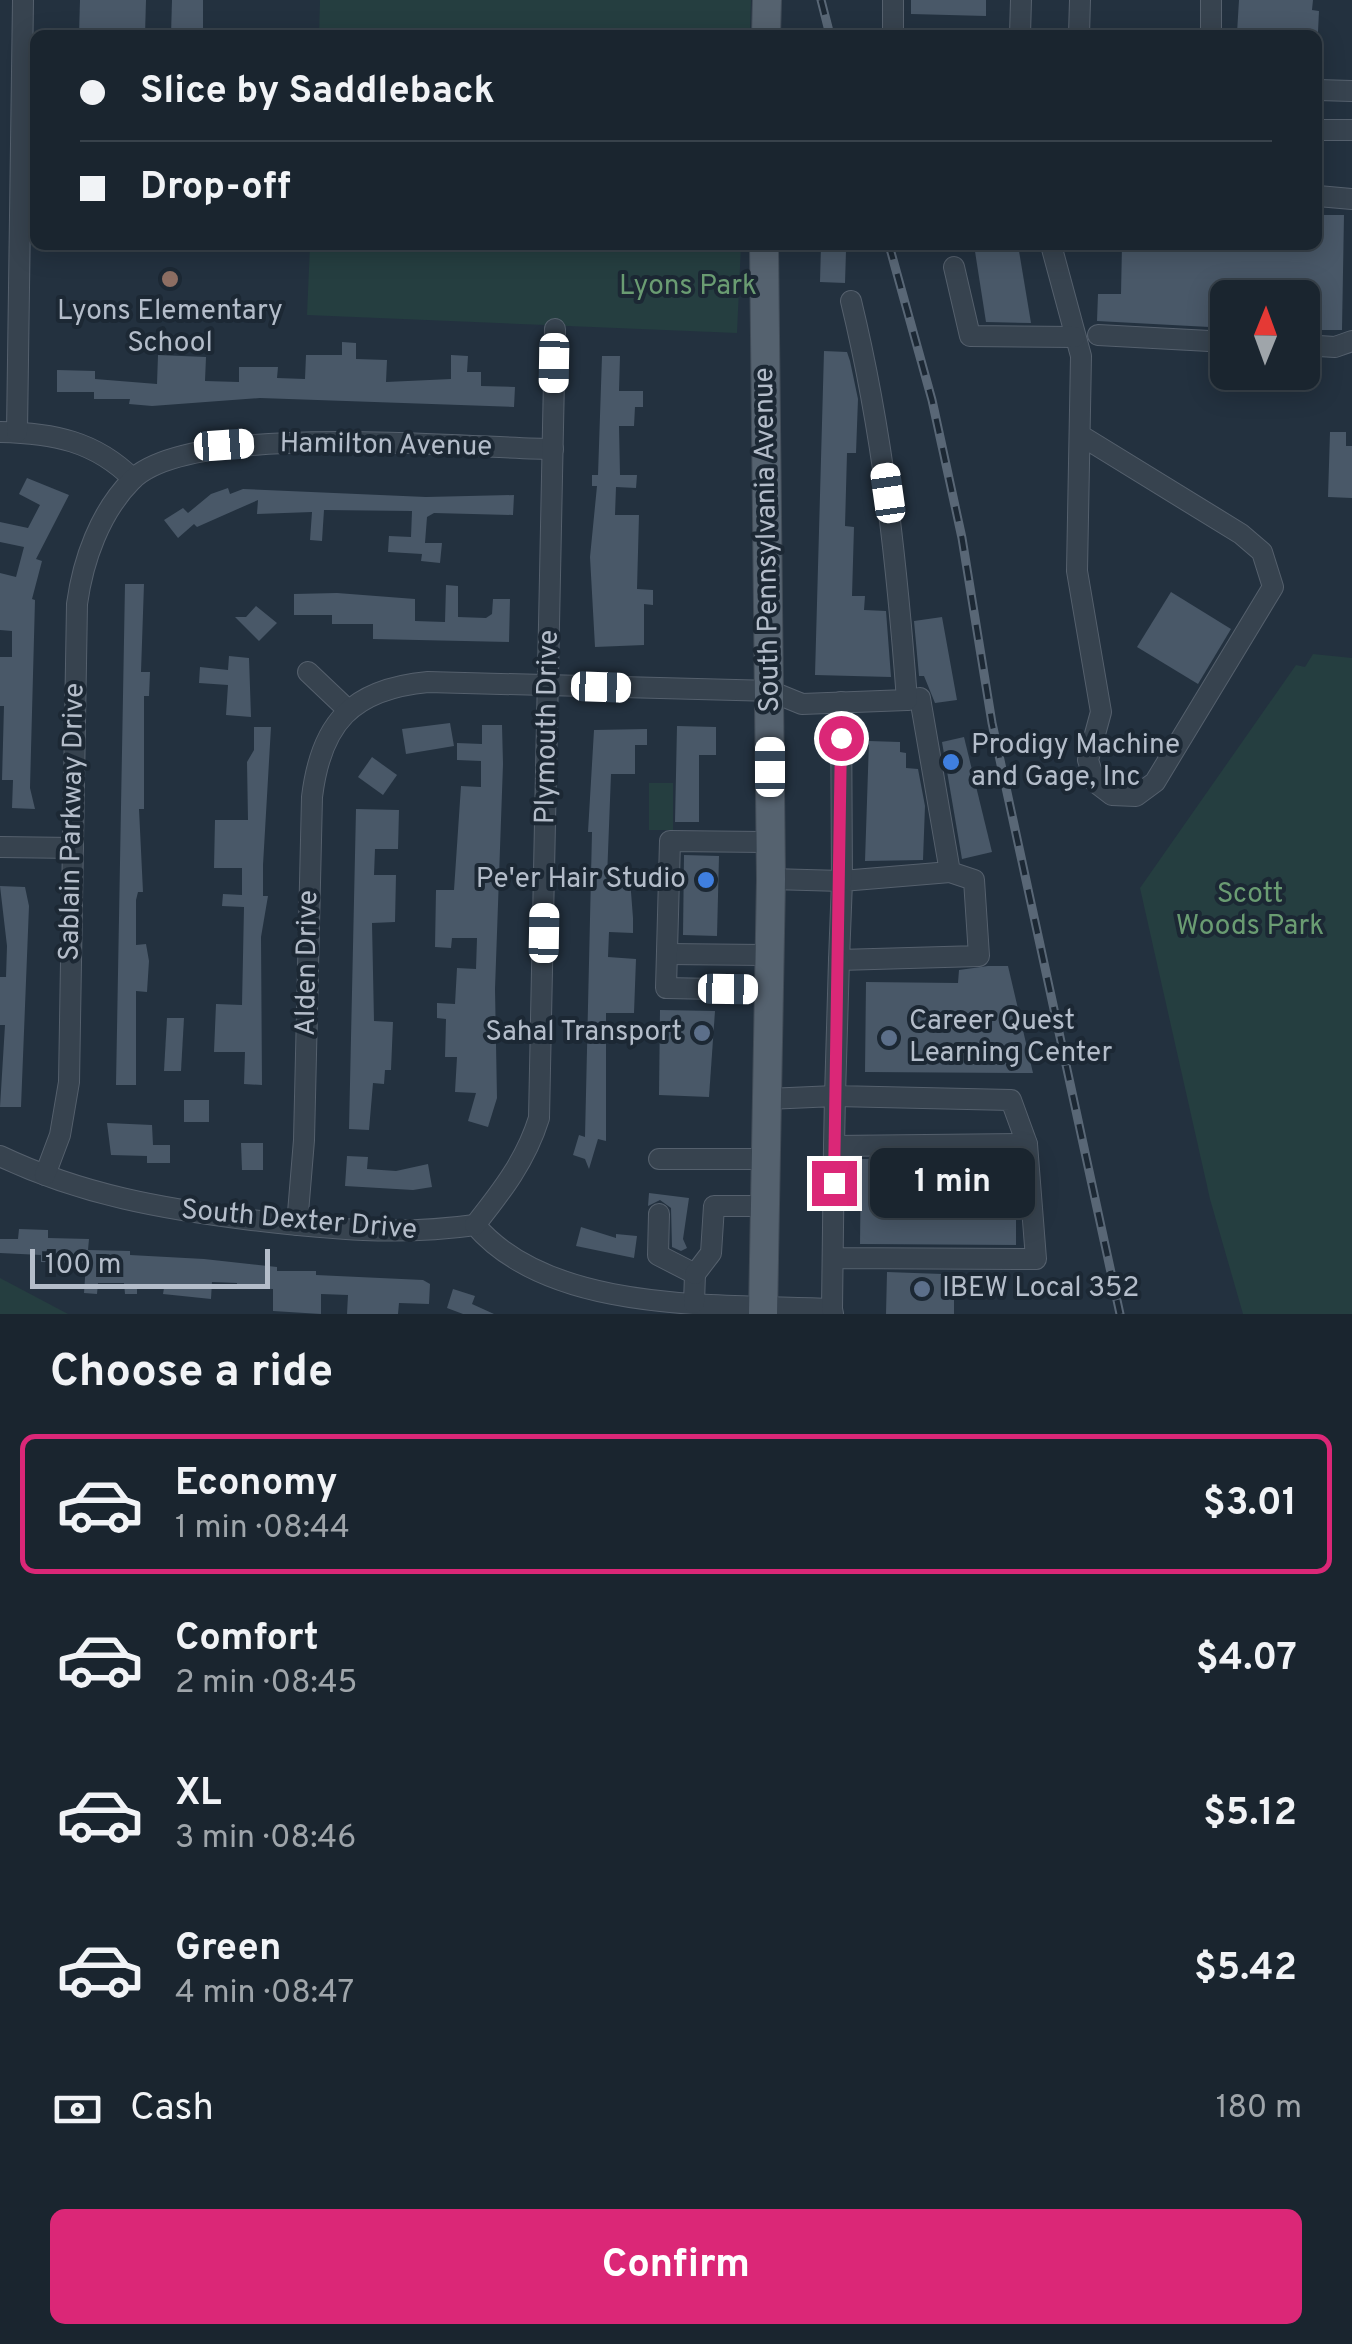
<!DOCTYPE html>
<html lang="en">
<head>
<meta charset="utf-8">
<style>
  :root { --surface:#1a252f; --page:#27313b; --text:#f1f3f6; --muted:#9fa5aa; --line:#38424b; --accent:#db2777 }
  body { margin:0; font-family:Overpass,sans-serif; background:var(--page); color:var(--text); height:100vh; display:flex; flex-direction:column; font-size:38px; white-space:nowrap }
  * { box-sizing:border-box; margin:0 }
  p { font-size:32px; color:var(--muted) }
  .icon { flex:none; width:55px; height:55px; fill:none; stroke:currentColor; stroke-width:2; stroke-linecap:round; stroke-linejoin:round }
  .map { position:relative; height:1314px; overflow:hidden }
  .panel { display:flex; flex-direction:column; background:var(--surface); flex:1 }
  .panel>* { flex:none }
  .hud { position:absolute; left:30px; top:30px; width:1292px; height:220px; border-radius:15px; box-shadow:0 5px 25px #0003,0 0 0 2px var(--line); display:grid; align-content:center; height:220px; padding:0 50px; background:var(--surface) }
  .needle { width:65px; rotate:1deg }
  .controls { position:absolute; left:1210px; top:280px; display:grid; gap:20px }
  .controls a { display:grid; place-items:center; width:110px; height:110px; border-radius:15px; background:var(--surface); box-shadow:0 5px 25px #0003,0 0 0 2px var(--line); font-size:50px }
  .scale { position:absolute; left:30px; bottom:25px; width:240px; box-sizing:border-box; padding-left:10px; border:5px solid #b4bdca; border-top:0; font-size:28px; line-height:35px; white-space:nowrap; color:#b4bdca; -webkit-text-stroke:8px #1c2834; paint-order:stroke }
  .end { position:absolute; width:45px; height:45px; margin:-22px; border:12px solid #db2777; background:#fff; box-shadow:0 0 0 5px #fff }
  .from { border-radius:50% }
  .bubble { position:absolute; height:70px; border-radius:15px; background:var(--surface); box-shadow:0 5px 25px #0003,0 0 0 2px var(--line); font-size:32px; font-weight:700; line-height:70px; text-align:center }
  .car { position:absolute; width:30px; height:60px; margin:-30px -15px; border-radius:12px; box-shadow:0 0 8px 2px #0007; background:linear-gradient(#fff 24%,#345 0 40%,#fff 0 76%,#345 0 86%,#fff 0) }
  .hud b { display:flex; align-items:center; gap:35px; height:95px; font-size:38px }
  .hud b+b { border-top:2px solid var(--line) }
  .hud i { width:25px; height:25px; background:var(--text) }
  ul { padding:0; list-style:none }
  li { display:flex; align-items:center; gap:30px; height:140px; margin:0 20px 15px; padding:0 30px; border:5px solid transparent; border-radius:15px }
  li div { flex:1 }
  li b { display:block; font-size:38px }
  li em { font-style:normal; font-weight:700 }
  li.current { border-color:var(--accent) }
  li>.icon { width:90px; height:90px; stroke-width:1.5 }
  h2 { padding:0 50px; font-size:45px; line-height:120px }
  .pay { display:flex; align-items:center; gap:25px; height:110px; padding:0 50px; font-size:38px }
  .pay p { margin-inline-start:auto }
  .cta { display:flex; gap:20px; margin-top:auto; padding:20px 50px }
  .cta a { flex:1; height:115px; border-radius:15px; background:var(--accent); color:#fff; font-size:40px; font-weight:700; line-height:115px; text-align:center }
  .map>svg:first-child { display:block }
</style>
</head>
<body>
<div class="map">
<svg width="1352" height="1314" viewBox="0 0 1352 1314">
  <rect width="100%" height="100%" fill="#23313f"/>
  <g fill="#253e40">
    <polygon points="320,0 751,0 750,35 319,35"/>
    <polygon points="310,245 741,245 737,333 307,315"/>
    <polygon points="1313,654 1352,658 1352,1314 1243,1314 1210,1199 1140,888 1296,665 1305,667"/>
    <rect x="649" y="783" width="24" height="47"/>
    <polygon points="0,1278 68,1314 0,1314"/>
  </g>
  <g fill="#495868">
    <polygon points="80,0 146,0 145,35 79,35"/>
    <polygon points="172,0 203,0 203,35 171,35"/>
    <polygon points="911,0 986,0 986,16 911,14"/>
    <polygon points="1239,0 1313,0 1312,10 1319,11 1318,32 1237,33"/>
    <polygon points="1318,215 1344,215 1342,330 1302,330 1302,298 1228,298 1228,328 1097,321 1098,294 1121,294 1122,245 1318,245"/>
    <polygon points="821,245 839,245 839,251 846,251 845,283 820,282"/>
    <polygon points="974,245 1018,245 1031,323 986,322"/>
    <polygon points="342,342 356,343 356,359 387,360 386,382 451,379 451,355 468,356 467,372 481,372 481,386 515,387 514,407 260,398 152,406 129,404 130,399 94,399 94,392 57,392 57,370 95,371 95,379 157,384 158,355 206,357 205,381 239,382 239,367 278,367 277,378 305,379 306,355 342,355"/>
    <polygon points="824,351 847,352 850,361 858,399 856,453 847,453 845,526 854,527 852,596 865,596 864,610 886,611 891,677 815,675"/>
    <polygon points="602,356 620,356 619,391 643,391 643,407 635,407 634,426 619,426 620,475 637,475 636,488 616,487 615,515 639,515 637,589 653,590 653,605 644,604 644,645 595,647 590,557 597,486 592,486 592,475 598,475"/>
    <polygon points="1330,432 1346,432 1346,446 1352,446 1352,498 1328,497"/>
    <polygon points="27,478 69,495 36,559 42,561 32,599 35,600 30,788 35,809 12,808 13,780 2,780 4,706 0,706 0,657 12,657 12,631 0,630 0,573 16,577 24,547 0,542 0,522 28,528 40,505 19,494"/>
    <polygon points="228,488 230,494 243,489 426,497 514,495 513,515 434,513 427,517 425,543 442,543 440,563 421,561 422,554 388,552 389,536 411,537 412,511 324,510 322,541 310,540 312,512 257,514 258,500 197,527 194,524 178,538 164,520 183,508 188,513 211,494"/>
    <polygon points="125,584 144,584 141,672 150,672 149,696 144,696 144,809 139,809 143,892 138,892 136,900 136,945 146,944 149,961 147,992 136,991 136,1085 116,1085"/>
    <polygon points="446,585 458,586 458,617 486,618 492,614 493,599 510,599 509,642 373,639 373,624 332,624 332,615 294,615 294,594 337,593 415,599 415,621 445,622"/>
    <polygon points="1171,592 1231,629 1198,684 1137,647"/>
    <polygon points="256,606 277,623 259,641 235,617 246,617"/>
    <polygon points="942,617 957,700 935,703 924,676 919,676 914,621"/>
    <polygon points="229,656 249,658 251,717 226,715 228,685 199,683 200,667 228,670"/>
    <polygon points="450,723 454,746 406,754 402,729"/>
    <polygon points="482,725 502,725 503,764 495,989 497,1098 488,1127 468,1121 476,1093 455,1092 457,1057 445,1057 446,1019 437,1018 437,1003 455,1004 457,968 476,969 477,938 452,938 451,948 435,947 436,890 454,890 461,786 481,787 481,761 457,760 457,743 482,744"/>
    <polygon points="677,726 716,727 716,755 699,755 699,822 675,822"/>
    <polygon points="254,727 271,727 263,865 263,896 268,896 261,937 262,1085 244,1084 245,1052 214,1052 216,1004 242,1005 244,907 222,906 223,894 242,895 242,868 214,868 215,820 248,820 247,762 254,750"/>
    <polygon points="647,729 647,745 635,745 635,774 611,774 607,878 630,879 633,918 633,933 609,932 608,957 636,959 634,1013 606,1013 606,1141 598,1139 589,1169 585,1159 573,1155 579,1135 585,1137 592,832 588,832 594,730"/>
    <polygon points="964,737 992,852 962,859 942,742"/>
    <polygon points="869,741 900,742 900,752 906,753 906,768 918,769 925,806 923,860 865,861"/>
    <polygon points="372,757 397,775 383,795 358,777"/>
    <polygon points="356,809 399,810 398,849 375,849 374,875 396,875 395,922 372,923 374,1021 393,1022 391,1070 385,1070 384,1084 373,1083 369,1130 349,1129"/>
    <polygon points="684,855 719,856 717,936 683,935"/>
    <polygon points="0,886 25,887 29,906 21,1107 0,1107 5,1025 0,1025 0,977 6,977 7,946"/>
    <polygon points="988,966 1008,966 1033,1073 865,1072 866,982 958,983 959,970"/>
    <polygon points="660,1010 715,1011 709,1097 659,1095"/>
    <polygon points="167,1018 184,1018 181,1071 164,1071"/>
    <rect x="184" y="1100" width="25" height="22"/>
    <polygon points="107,1123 152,1125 153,1145 170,1145 170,1163 147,1163 147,1156 111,1155"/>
    <polygon points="241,1143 263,1143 263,1170 242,1170"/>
    <polygon points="347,1156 368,1157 367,1169 396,1171 428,1164 432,1187 413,1190 345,1186"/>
    <polygon points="974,1158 973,1179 1016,1180 1016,1245 860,1244 861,1159"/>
    <polygon points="649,1193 689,1198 683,1239 687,1248 681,1251 672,1247 671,1208 660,1200 648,1206"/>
    <polygon points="581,1227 616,1238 616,1234 637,1236 634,1258 576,1246"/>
    <polygon points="19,1229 48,1230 48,1238 89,1239 88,1250 130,1251 130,1255 204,1259 277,1267 277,1271 316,1271 316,1275 423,1280 430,1284 429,1304 399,1303 398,1314 347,1314 348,1295 321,1294 321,1314 273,1311 273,1289 237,1288 237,1283 212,1282 211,1299 163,1294 164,1288 137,1287 137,1294 125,1294 124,1283 98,1283 97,1294 84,1293 86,1263 41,1262 41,1255 0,1253 0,1239 18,1239"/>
    <polygon points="887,1272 942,1274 941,1286 951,1286 954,1295 954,1314 886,1314"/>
    <polygon points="453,1289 475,1296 472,1304 494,1314 463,1314 447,1308"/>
  </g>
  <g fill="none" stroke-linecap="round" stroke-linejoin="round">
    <defs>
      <g id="minor">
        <polyline points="893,35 893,0"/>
        <polyline points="1020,35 1021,0"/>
        <polyline points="1079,35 1080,0"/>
        <polyline points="1211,35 1211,0"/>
        <polyline points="1318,90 1352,91"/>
        <polyline points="1318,130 1352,130"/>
        <polyline points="1318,196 1352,199"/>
        <polyline points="1051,245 1081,356 1077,571 1101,712 1088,760 1095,782 1112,795 1136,796 1155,782 1273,587 1262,552 1241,534 1080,435"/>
        <polyline points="954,267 970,336 1075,337"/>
        <polyline points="1098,335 1228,342"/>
        <polyline points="1302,345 1335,347 1352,341"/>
        <path d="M0 432C53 433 95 441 133 479"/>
        <polyline points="17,432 23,0"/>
        <polyline points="308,672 347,709"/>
        <polyline points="907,700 920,698 950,872 842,881 839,960 979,956 974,880 950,872"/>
        <polyline points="0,847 73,848"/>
        <polyline points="771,879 842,881 841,702"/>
        <polyline points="667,954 770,955"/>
        <polyline points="839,960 835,1096 1011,1100 1027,1144"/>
        <polyline points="769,990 666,988 670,841 770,842"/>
        <polyline points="767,1099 835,1096 834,1146"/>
        <path d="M0 1156C82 1195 164 1209 252 1220 330 1229 397 1236 475 1225 551 1314 718 1304 832 1309L833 1314"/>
        <polyline points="659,1159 766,1159"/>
        <path d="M45 1175 60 1135 69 1082 77 604C83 560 100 512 132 480 191 421 465 448 553 449"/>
        <polyline points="659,1214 658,1255 695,1274 694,1303"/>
        <path d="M297 1225 304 1140 312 797C321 723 352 689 428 682L770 691 802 704 907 700C897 565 883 433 851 301"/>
        <path d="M475 1225C502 1191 526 1160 539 1118L555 329"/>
        <polyline points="695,1274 711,1253 714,1206 765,1206"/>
        <polyline points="832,1309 834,1146 1027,1144 1036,1259 833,1258"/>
      </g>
      <g id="major">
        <polyline points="766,35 767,0"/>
        <polyline points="763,1314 771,879 764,245"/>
      </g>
    </defs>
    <use href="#minor" stroke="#55606d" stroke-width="22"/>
    <use href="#major" stroke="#414c58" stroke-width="30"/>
    <use href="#minor" stroke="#37434f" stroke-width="20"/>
    <use href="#major" stroke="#55626f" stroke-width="28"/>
    <defs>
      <g id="rail">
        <polyline points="821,0 830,35"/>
        <polyline points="889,245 932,400 962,538 992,723 1120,1314"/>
      </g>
    </defs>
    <use href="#rail" stroke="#596776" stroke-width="9"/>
    <use href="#rail" stroke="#1c2834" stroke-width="5" stroke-dasharray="15" stroke-linecap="butt"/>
  </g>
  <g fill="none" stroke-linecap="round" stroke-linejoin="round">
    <polyline stroke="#db2777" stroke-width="12" points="834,1183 841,738"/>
  </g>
  <circle fill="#8d6e63" stroke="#1c2834" stroke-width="4" cx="170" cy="279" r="10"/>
  <g fill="#3f7fe0" stroke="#1c2834" stroke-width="4">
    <circle cx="951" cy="762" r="10"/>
    <circle cx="706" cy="880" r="10"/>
  </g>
  <g fill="#5c6f8a" stroke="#1c2834" stroke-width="4">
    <circle cx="702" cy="1033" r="10"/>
    <circle cx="889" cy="1038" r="10"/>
    <circle cx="922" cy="1289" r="10"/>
  </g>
  <g text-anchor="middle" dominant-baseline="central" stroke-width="8" stroke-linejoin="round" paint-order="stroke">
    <g font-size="28" fill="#6a9c72" stroke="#1c2834">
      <text x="688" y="287">Lyons Park</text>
      <text x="1250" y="895">Scott<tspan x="1250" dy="32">Woods Park</tspan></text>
    </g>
    <g font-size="28" fill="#b4bdca" stroke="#1c2834" text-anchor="start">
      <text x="170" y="312" text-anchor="middle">Lyons Elementary<tspan x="170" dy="32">School</tspan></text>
      <text x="971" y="746">Prodigy Machine<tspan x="971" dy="32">and Gage, Inc</tspan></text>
      <text x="686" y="880" text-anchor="end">Pe'er Hair Studio</text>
      <text x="909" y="1022">Career Quest<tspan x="909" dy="32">Learning Center</tspan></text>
      <text x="682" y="1033" text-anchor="end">Sahal Transport</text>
      <text x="942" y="1289">IBEW Local 352</text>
    </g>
    <g font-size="28" fill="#b4bdca" stroke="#1c2834">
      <text transform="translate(386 446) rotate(1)">Hamilton Avenue</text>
      <text transform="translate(768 540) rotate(-91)">South Pennsylvania Avenue</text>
      <text transform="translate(548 727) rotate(-89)">Plymouth Drive</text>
      <text transform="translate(73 822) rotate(-89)">Sablain Parkway Drive</text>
      <text transform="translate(308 963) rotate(-89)">Alden Drive</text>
      <text transform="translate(299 1221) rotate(5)">South Dexter Drive</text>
    </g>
  </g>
</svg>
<div class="controls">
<a><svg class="needle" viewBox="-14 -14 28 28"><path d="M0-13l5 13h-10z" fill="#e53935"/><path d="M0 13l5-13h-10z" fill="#9fa5aa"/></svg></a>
</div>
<div class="scale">100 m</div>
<i class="end from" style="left:841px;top:738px"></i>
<i class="end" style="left:834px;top:1183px"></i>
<div class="bubble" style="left:870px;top:1148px;width:165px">1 min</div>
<i class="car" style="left:554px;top:363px;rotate:181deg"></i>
<i class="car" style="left:224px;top:445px;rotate:86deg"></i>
<i class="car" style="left:888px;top:493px;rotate:352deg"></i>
<i class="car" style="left:601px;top:687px;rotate:92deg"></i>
<i class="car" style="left:770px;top:767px;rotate:0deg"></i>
<i class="car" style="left:544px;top:933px;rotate:1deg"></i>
<i class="car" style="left:728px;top:989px;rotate:91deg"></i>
<div class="hud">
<b><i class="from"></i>Slice by Saddleback</b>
<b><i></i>Drop-off</b>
</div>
</div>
<section class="panel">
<h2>Choose a ride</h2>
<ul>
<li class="current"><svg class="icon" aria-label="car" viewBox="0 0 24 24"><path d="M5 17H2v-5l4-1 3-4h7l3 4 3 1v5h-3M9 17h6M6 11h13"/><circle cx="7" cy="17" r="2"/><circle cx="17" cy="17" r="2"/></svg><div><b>Economy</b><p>1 min · 08:44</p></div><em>$3.01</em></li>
<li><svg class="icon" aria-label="car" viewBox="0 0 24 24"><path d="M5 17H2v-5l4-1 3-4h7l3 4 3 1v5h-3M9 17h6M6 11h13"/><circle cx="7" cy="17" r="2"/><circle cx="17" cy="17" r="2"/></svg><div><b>Comfort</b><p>2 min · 08:45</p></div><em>$4.07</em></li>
<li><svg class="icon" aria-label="car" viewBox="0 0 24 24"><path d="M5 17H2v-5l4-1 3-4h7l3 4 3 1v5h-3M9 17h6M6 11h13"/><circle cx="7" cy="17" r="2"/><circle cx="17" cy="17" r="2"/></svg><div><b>XL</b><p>3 min · 08:46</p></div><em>$5.12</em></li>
<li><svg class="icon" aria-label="car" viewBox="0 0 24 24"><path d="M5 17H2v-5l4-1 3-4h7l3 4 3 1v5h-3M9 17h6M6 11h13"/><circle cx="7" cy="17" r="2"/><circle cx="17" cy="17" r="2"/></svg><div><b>Green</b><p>4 min · 08:47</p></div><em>$5.42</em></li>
</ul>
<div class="pay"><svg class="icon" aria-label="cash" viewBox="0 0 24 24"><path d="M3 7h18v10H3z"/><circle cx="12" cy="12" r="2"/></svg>Cash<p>180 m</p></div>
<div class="cta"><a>Confirm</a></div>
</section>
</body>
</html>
